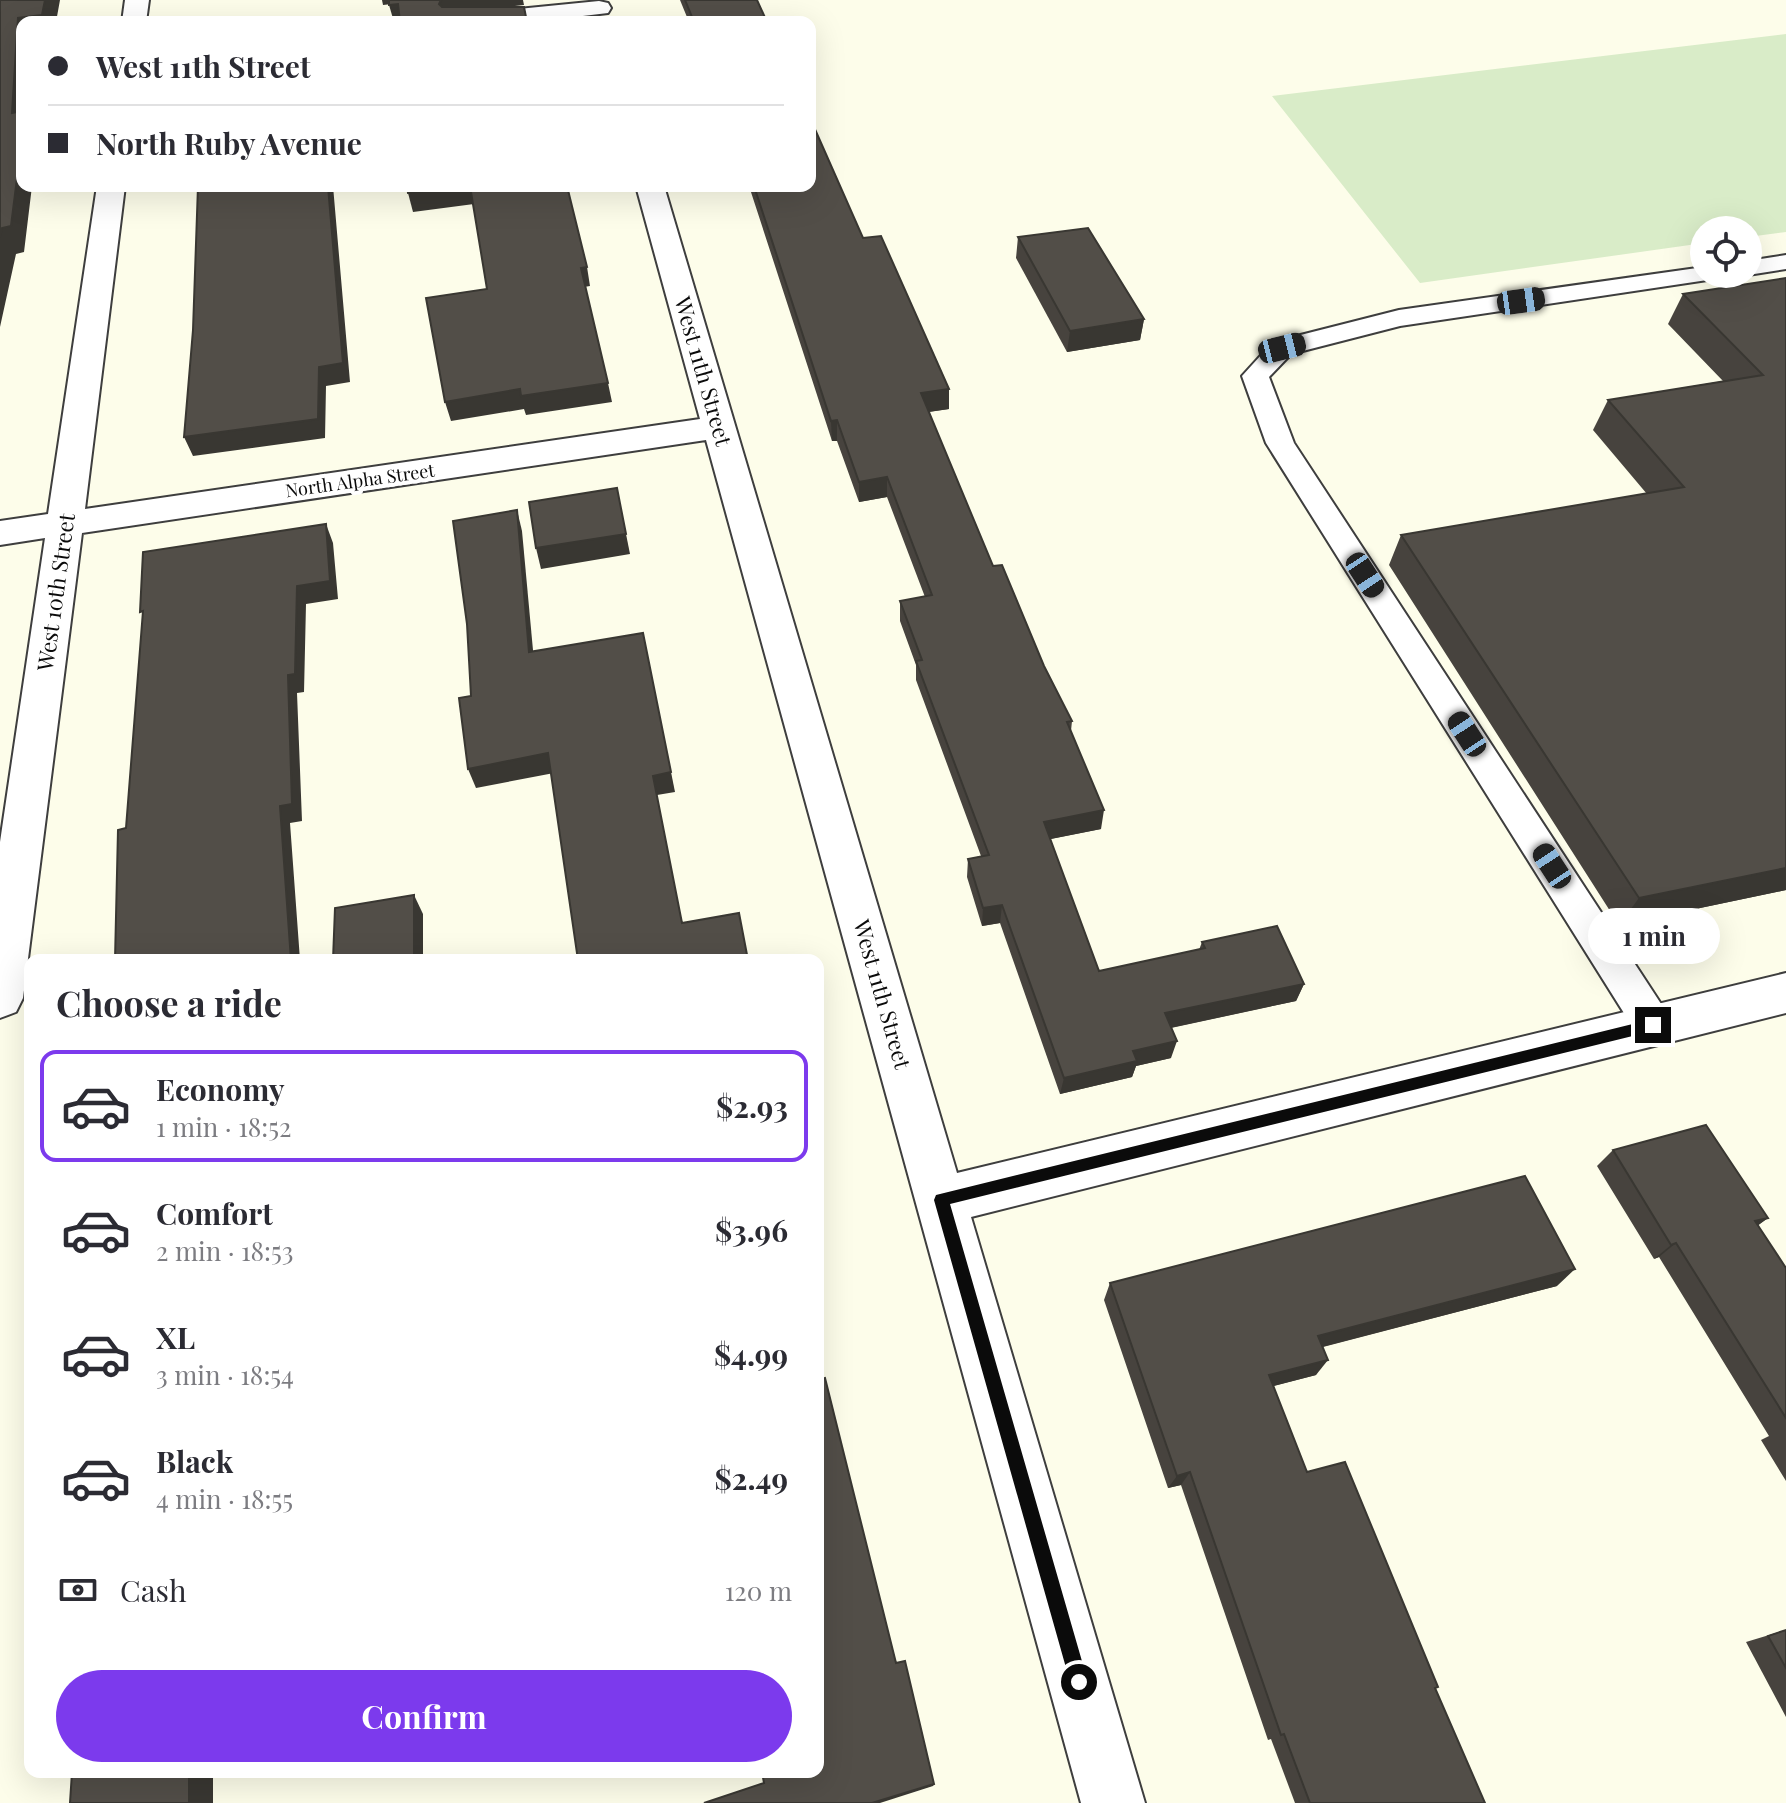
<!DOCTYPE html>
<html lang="en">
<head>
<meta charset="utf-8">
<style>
  :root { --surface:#fff; --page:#f2f2f3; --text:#2b2b33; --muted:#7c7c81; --line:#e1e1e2; --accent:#7c3aed }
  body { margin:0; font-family:"Playfair Display",serif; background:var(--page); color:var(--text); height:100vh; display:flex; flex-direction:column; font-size:30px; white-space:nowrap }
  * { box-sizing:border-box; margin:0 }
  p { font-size:26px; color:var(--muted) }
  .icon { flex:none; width:44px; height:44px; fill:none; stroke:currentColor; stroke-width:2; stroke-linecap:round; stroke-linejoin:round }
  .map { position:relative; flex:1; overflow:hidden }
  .sheet { position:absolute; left:24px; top:954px; width:800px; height:824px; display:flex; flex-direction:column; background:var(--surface); border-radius:16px; box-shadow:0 8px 32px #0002 }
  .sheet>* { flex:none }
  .hud { position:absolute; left:16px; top:16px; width:800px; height:176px; border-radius:16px; box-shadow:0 8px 32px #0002; display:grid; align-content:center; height:176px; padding:0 32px; background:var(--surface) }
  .buttons { position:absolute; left:1690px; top:216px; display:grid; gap:16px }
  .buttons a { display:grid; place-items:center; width:72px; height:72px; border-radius:50%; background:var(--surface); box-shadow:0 8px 32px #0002; font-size:40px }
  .end { position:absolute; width:36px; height:36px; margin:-18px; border:10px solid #0b0b0b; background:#fff; box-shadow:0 0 0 4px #fff }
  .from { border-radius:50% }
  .bubble { position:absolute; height:56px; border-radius:28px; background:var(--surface); box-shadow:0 8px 32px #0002; font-size:26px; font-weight:700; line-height:56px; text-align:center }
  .car { position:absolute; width:24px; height:48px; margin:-24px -12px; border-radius:10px; box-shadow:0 0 6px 2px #0007; background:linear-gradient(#222 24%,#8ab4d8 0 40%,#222 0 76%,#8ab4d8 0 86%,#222 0) }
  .hud b { display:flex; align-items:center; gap:28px; height:76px; font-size:30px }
  .hud b+b { border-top:2px solid var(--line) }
  .hud i { width:20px; height:20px; background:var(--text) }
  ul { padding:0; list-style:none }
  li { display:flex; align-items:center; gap:24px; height:112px; margin:0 16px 12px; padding:0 16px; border:4px solid transparent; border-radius:16px }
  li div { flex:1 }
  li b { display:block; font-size:30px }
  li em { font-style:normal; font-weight:700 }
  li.selected { border-color:var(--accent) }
  li>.icon { width:72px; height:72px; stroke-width:1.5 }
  h2 { padding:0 32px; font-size:36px; line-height:96px }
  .pay { display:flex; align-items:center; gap:20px; height:88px; padding:0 32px; font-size:30px }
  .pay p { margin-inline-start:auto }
  .action { display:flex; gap:16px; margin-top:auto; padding:16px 32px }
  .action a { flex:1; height:92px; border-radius:48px; background:var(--accent); color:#fff; font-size:32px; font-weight:700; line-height:92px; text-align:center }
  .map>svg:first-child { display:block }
</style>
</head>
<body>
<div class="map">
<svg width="1786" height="1803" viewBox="0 0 1786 1803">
  <rect width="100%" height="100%" fill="#fdfdea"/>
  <polygon fill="#d9ecc8" points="1786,34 1786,232 1748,237 1748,230 1704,230 1704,243 1420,283 1272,96"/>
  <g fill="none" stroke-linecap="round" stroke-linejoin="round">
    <defs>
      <g id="lane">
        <polygon points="1786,255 1786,269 1748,275 1742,274 1748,274 1748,261"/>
        <polygon points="1704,267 1704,274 1717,274 1714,279 1400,326 1291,354 1269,377 1294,443 1667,1013 1672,1025 1667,1037 1653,1042 1639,1037 1266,443 1242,376 1273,342 1399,310"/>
      </g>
      <g id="street">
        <polygon points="125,0 149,0 146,22 122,22"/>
        <polygon points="599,1 608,3 611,8 608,13 532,22 446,22 449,17 458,15"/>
        <polygon points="97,186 125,186 85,509 700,419 636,186 664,186 957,1173 1786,973 1786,1013 971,1217 1145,1803 1081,1803 706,440 82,533 23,998 16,1012 0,1018 0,842 45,538 0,545 0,521 48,514"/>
      </g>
    </defs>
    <use href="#lane" stroke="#3e3e3e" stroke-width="4"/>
    <use href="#street" stroke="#3e3e3e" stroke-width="4"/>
    <use href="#lane" fill="#fff" fill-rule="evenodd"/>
    <use href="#street" fill="#fff" fill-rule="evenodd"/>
  </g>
  <g fill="#47433e">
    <polygon points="680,0 757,0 767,22 689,22"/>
    <polygon points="749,186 810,186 863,238 949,409 929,412 993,566 1072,721 1071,731 1101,829 1050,839 1099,971 1199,950 1202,942 1304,984 1296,1001 1171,1028 1171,1058 1136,1066 1132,1077 1060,1094 1000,923 982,926 967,877 968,859 981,856 916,680 916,665 900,621 900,601 925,597 887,497 859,502 837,441 832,441"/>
    <polygon points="1018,237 1144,319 1140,340 1067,352 1016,258"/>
    <polygon points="1786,278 1786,890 1619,925 1389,565 1401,535 1647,494 1593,430 1608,400 1723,381 1668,324 1683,294"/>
    <polygon points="1613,1150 1768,1218 1758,1225 1786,1268 1786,1481 1761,1440 1769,1436 1659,1257 1654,1259 1597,1166"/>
    <polygon points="1110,1283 1557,1286 1323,1347 1316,1375 1273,1386 1307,1472 1435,1688 1485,1803 1295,1803 1271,1739 1268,1740 1181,1485 1168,1488 1104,1300"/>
    <polygon points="1786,1630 1786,1717 1746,1642"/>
  </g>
  <g fill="#393732">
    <polygon points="45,0 60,0 56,22 22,22 22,133 12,113 18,18"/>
    <polygon points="382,0 391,0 392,4 383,5"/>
    <polygon points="441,0 523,0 524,5 457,12 446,15 439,4"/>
    <polygon points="398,4 403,22 394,22 389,5"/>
    <polygon points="22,139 22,186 32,186 24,252 16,254 0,327 0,237"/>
    <polygon points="328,186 333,186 350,382 326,386 325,438 193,456 184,437 319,367"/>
    <polygon points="464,186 470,186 474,204 413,212 408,193"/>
    <polygon points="587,267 590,286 584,287 581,268"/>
    <polygon points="1144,319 1140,340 1067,352 1070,331"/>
    <polygon points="608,383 612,402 526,415 524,409 451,421 445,402 520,389"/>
    <polygon points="949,389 949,409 920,413 921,393"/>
    <polygon points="837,420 837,441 832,441 831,421"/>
    <polygon points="887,477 887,497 859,502 859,482"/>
    <polygon points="517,510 522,531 535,672 529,652"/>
    <polygon points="326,524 333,543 338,599 306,604 304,692 297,693 302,821 290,823 300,960 291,960 280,806 288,675 297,586"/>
    <polygon points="626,534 630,554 541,569 536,548"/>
    <polygon points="548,753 554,773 476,788 468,769"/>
    <polygon points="671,772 675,792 657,795 653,776"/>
    <polygon points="1104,810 1101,829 1041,841 1044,822"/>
    <polygon points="1786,868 1786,890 1619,925 1639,898"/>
    <polygon points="414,895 423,914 423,960 414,960"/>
    <polygon points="1002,905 1000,923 982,926 983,908"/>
    <polygon points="1304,984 1296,1001 1160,1030 1165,1013"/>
    <polygon points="1177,1041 1171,1058 1136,1066 1132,1077 1060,1094 1064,1078 1133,1051"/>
    <polygon points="1768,1218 1749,1232 1755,1221"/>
    <polygon points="1676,1243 1659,1257 1654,1259 1671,1245"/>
    <polygon points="1575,1269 1557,1286 1306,1351 1318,1336"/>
    <polygon points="1328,1360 1316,1375 1258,1390 1269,1375"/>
    <polygon points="1190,1472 1181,1485 1168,1488 1177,1476"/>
    <rect x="189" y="1772" width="24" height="31"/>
    <polygon points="934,1784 933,1786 880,1803 872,1803"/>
  </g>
  <g fill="#524e48" stroke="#393732" stroke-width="2">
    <polygon points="0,0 45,0 42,15 18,18 12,113 22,111 22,139 11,226 2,228 0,237"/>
    <polygon points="389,0 441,0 439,4 442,7 524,7 527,22 400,22 398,4 389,5"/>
    <polygon points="685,0 757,0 767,22 694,22"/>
    <polygon points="810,118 863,238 881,236 949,389 921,393 993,566 1002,565 1044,666 1072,721 1067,722 1104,810 1044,822 1099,971 1205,948 1202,942 1277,926 1304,984 1165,1013 1177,1041 1133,1051 1137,1061 1064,1078 1002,905 983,908 968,859 989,855 916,661 922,660 900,601 932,595 887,477 859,482 837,420 831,421 754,186 810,186"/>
    <polygon points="198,186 328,186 343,363 319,367 318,419 184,437 193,330"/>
    <polygon points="407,186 464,186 408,193"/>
    <polygon points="470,186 567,186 587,267 581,268 608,383 521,396 520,389 445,402 426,298 487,289"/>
    <polygon points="1088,228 1144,319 1070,331 1018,237"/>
    <polygon points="1786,278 1786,868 1639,898 1401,535 1684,487 1608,400 1763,375 1683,294"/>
    <polygon points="617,488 626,534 536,548 529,502"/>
    <polygon points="517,510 529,652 643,633 671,772 653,776 682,923 739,913 748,960 578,960 548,753 468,769 459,698 471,696 467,624 453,521"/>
    <polygon points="326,524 330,581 297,586 295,674 288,675 292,804 280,806 291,960 115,960 118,830 126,828 143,611 140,612 143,552"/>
    <polygon points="414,895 414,960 333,960 335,908"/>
    <polygon points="1706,1125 1768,1218 1755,1221 1786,1268 1786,1418 1676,1243 1671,1245 1613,1150"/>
    <polygon points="1525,1176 1575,1269 1318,1336 1328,1360 1269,1375 1307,1472 1345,1462 1438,1687 1435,1688 1485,1803 1310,1803 1284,1734 1281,1735 1190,1472 1177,1476 1110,1283"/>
    <polygon points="825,1378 896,1663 905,1661 934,1784 872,1803 704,1803 764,1783 762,1772 818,1772 818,1380"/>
    <polygon points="1786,1630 1786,1668 1768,1636"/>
    <polygon points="72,1772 189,1772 189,1803 70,1803"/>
  </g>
  <polygon fill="#0b0b0b" points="1653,1019 1660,1025 1653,1031 950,1204 1088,1682 1085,1689 1079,1691 1072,1689 934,1200 936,1195"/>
  <g text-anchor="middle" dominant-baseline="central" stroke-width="8" stroke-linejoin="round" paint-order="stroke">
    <g font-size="18" fill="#0b0b0b" stroke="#fff">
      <text transform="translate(360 480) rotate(-8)">North Alpha Street</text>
    </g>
    <g font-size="22" fill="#0b0b0b" stroke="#fff">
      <text transform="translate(704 371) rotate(74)">West 11th Street</text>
      <text transform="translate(55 592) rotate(-82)">West 10th Street</text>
      <text transform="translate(883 994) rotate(74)">West 11th Street</text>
    </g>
  </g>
</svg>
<div class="buttons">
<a><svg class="icon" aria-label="locate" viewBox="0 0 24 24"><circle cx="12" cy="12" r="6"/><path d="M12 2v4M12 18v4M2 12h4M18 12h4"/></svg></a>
</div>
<i class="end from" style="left:1079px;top:1682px"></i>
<i class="end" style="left:1653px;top:1025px"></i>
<div class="bubble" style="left:1588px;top:908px;width:132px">1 min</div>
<i class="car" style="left:1521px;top:301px;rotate:82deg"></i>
<i class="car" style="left:1282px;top:348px;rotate:76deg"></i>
<i class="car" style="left:1365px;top:575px;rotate:147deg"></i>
<i class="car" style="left:1467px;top:734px;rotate:327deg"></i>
<i class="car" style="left:1552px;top:866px;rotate:327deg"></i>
<div class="hud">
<b><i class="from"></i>West 11th Street</b>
<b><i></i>North Ruby Avenue</b>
</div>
<section class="sheet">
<h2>Choose a ride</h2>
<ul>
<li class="selected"><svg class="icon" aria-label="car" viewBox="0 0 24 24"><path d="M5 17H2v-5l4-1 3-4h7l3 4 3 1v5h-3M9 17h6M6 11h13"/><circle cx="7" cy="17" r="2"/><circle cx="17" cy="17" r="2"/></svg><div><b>Economy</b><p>1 min · 18:52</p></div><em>$2.93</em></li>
<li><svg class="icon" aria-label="car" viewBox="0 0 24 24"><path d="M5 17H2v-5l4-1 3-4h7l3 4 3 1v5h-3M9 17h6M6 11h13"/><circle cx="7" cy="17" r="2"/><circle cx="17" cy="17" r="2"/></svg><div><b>Comfort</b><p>2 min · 18:53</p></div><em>$3.96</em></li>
<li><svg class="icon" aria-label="car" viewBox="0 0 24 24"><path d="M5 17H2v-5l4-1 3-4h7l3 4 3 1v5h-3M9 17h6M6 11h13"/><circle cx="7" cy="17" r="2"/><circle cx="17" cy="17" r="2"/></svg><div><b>XL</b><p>3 min · 18:54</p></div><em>$4.99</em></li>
<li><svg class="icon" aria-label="car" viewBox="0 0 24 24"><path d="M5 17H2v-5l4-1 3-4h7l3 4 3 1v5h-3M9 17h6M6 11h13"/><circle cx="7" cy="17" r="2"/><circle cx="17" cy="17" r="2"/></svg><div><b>Black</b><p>4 min · 18:55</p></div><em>$2.49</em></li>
</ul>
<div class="pay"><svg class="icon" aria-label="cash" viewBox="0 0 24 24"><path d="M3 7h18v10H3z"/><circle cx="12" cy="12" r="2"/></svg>Cash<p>120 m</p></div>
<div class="action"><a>Confirm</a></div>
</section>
</div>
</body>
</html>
